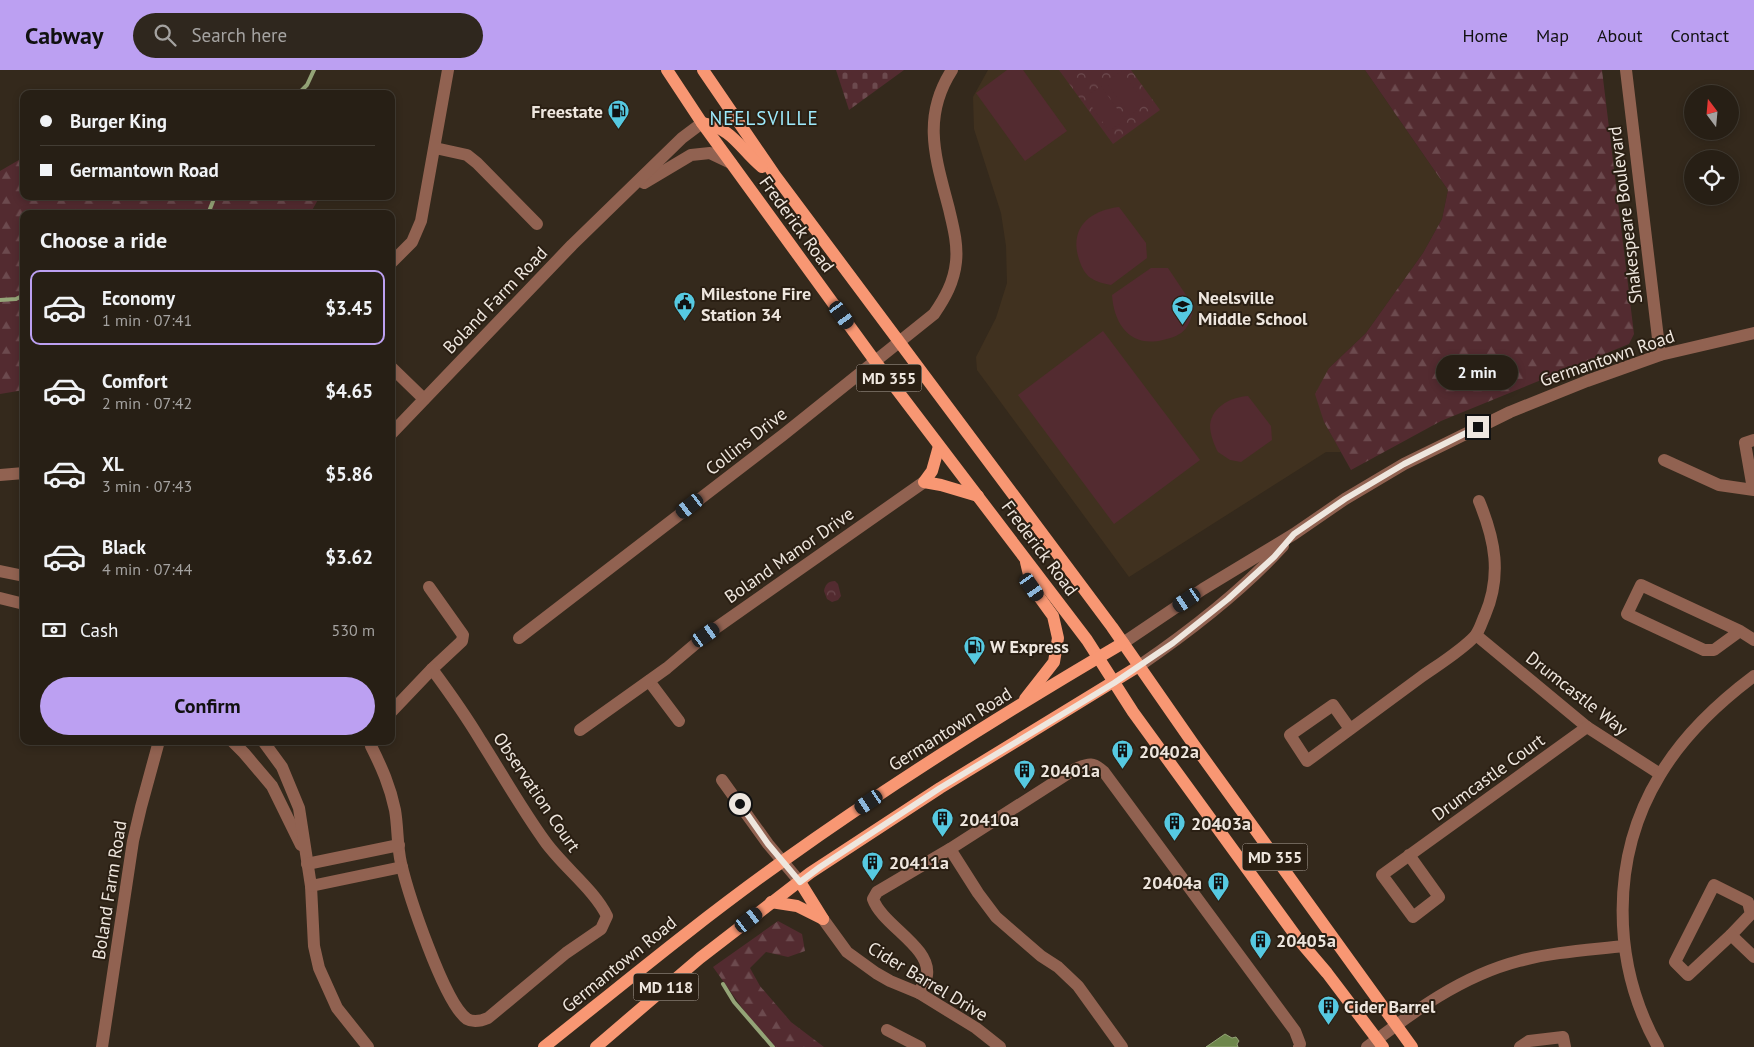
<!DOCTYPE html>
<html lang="en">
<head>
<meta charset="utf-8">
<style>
  :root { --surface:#271f15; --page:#2f271e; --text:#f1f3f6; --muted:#a4a2a0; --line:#433d34; --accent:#bca0f2 }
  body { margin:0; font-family:"PT Sans",sans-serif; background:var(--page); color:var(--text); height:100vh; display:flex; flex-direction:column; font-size:19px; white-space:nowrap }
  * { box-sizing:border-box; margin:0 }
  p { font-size:16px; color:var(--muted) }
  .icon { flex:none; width:28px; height:28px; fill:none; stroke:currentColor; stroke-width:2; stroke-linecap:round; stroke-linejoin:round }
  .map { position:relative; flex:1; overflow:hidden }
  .drawer { position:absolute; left:20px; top:140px; width:375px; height:535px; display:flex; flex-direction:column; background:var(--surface); border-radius:10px; box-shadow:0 2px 8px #0003,0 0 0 1px var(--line) }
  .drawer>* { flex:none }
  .banner { position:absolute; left:20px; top:20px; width:375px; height:110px; border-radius:10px; box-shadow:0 2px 8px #0003,0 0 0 1px var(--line); display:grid; align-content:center; height:110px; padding:0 20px; background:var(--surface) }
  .needle { width:32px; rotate:344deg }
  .buttons { position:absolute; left:1684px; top:15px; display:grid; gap:10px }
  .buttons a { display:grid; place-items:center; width:55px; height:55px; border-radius:50%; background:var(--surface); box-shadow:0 2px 8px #0003,0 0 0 1px var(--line); font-size:25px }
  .end { position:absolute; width:22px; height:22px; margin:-11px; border:6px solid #eee6de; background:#111; box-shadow:0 0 0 2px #111 }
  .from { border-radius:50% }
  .bubble { position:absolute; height:35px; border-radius:18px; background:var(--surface); box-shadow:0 2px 8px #0003,0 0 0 1px var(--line); font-size:16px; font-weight:700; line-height:35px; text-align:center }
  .car { position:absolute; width:15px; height:30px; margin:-15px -8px; border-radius:6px; box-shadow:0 0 4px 1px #0007; background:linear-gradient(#222 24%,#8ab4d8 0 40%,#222 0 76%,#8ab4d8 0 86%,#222 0) }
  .banner b { display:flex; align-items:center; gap:18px; height:48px; font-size:19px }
  .banner b+b { border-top:1px solid var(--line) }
  .banner i { width:12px; height:12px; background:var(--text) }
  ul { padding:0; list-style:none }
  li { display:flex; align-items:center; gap:15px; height:75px; margin:0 10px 8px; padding:0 10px; border:2px solid transparent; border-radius:10px }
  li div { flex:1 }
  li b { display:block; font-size:19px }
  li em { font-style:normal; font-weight:700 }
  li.active { border-color:var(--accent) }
  li>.icon { width:45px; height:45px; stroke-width:1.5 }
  h2 { padding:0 20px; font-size:22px; line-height:60px }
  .pay { display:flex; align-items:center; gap:12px; height:55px; padding:0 20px; font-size:19px }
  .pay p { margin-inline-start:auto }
  .button { display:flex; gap:10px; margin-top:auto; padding:10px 20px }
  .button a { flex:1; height:58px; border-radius:30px; background:var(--accent); color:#111; font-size:20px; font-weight:700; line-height:58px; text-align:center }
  header { display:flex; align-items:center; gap:30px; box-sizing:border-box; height:70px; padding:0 25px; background:var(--accent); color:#111 }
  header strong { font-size:24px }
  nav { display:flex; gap:28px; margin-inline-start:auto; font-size:18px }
  .search { width:350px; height:45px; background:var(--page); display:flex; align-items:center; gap:12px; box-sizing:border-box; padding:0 18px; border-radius:28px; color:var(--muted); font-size:19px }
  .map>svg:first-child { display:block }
</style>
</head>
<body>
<header>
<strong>Cabway</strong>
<div class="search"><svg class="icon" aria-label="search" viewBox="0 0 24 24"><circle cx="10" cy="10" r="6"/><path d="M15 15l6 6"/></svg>Search here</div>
<nav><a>Home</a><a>Map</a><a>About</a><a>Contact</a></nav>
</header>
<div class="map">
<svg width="1754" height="977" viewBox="0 0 1754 977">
  <defs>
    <pattern id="forest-firs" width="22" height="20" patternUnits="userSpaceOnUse" patternTransform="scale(1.25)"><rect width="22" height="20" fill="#532b30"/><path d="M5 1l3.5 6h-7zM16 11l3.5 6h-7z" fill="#6c4a4e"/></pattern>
    <pattern id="cemetery-stones" width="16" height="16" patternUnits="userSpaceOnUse" patternTransform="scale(1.25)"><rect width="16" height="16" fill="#532b30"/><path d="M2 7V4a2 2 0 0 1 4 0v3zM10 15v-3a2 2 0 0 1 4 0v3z" fill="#6c4a4e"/></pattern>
    <pattern id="park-crowns" width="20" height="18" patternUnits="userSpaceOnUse" patternTransform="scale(1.25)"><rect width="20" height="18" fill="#532b30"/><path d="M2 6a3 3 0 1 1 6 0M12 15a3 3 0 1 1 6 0" fill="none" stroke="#6c4a4e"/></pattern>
  </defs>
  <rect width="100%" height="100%" fill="#34291c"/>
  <polygon fill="#40311f" points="988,0 1365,0 1448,120 1442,149 1423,183 1366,263 1329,298 1324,352 1341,382 1326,382 1129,507 977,300 976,287 996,248 1007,213 1006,176 1001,143 974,59 973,27"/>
  <g fill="url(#forest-firs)">
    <polygon points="1365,0 1602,0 1634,264 1629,274 1441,351 1351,400 1324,352 1315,324 1329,298 1366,263 1423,183 1442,149 1448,120"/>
    <polygon points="24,87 24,126 320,126 310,144 24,144 24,320 0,324 0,101"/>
    <polygon points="778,851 802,864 805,881 788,887 766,882 750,898 760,916 791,952 824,977 770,977 713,897"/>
  </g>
  <polygon fill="url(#cemetery-stones)" points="836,0 904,0 849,40"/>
  <g fill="url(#park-crowns)">
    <polygon points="1059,0 1131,0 1160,40 1113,74"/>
    <path d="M835 511 838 514 841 526 838 530 832 532 827 529 824 521C825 515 828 511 835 511Z"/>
  </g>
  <g fill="#532b30">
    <polygon points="1007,0 1023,0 1067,61 1025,91 976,23"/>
    <polygon points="1121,1 1146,34 1130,45 1106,12"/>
    <polygon points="1101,16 1125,50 1109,61 1085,27"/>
    <path d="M1119 137 1146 173 1147 188 1111 215C1091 211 1084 207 1078 186 1070 156 1092 140 1119 137Z"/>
    <path d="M1151 198H1168L1194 237C1189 258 1185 265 1163 270 1131 278 1114 255 1112 225Z"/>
    <polygon points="1103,261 1200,390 1114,454 1018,325"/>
    <path d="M1248 326 1271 356 1272 370 1241 392 1230 390 1218 382C1214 375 1210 364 1210 355 1212 336 1232 327 1248 326Z"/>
  </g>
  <polygon fill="#6e874b" stroke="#94a477" points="1225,964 1232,968 1236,967 1239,971 1237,974 1238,977 1206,977"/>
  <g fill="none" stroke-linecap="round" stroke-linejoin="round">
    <g stroke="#94a477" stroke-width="4">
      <polyline points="298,24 307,15 314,0"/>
      <polyline points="208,144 215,126"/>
      <polyline points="0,230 16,229 24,225"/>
      <polyline points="723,914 734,932 773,977"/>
    </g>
    <g stroke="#916251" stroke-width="12">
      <polyline points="1626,0 1660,285"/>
      <polyline points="435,78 467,85 477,93 537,154"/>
      <polyline points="644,113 691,85 710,83 731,93"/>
      <polyline points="391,193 412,172 421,151 448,0"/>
      <polyline points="391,297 424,329"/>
      <polyline points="391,364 572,175 682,68 702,53"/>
      <polyline points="1664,390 1719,415 1754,420"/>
      <polyline points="0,405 24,403"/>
      <polyline points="1753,419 1745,373 1754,370"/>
      <polyline points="0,501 24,506"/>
      <polyline points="429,517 463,565 462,571 432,599"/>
      <polyline points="0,528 24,534"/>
      <polyline points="1740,561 1714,580 1704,580 1627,544 1641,515 1740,561 1754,570"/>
      <polyline points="1476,565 1587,657 1660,704"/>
      <path d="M519 568 783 365 934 244C945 228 954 212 956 192 958 174 953 156 949 139 936 89 921 48 952 0"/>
      <polyline points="1123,573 1203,519 1294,464 1345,429 1404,394 1447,373 1510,342 1587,311 1660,285 1754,263"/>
      <path d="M1139 596C1190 561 1241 522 1283 476"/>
      <polyline points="649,611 679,651"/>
      <path d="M1350 659 1333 635 1290 665 1307 691C1345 663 1383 635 1421 607 1438 595 1461 581 1475 566 1480 560 1482 551 1485 545 1502 505 1495 470 1479 431"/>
      <polyline points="580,660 667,598 706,565 924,412"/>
      <polyline points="232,671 244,683 272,716 301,775"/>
      <polyline points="263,671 282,697 299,738 311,816 314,876 319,898 337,938 368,977"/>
      <path d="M370 671 371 676C382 698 390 716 395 740 398 757 397 776 401 793 408 823 444 933 467 949 474 953 481 951 488 948L566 883 601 859 607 846C594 819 562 796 544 770 521 738 502 704 481 671 466 646 449 622 432 599L391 642"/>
      <polyline points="722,710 768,774 800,812"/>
      <polyline points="950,779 978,823 996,847 1041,886 1058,897 1078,916 1122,977"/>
      <polyline points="1409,785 1439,827 1413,847 1382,805 1587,657"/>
      <polyline points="307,794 399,775"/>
      <polygon points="1714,815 1748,832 1751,844 1731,865 1688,905 1675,892"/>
      <polyline points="311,816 402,797"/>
      <polyline points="823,849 847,882 876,903 890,911 919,923 976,958 1000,977"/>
      <polyline points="1731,865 1754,887"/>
      <path d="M919 923C921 917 926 910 927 905 931 877 882 855 873 829L877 822 950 779 1075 699C1088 694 1092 691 1104 702L1295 961 1300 974 1299 977"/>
      <polyline points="887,960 920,977"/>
      <polyline points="102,977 133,771 141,737 159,671"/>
      <path d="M1367 977C1413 942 1461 906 1519 891 1553 882 1589 880 1624 876"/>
      <polyline points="1520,977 1529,971 1563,967 1565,977"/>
      <path d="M1658 977C1611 893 1610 787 1660 705 1683 666 1718 633 1754 606"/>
    </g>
    <g stroke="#f89773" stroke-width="12">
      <polyline points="667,0 702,53 875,291 1087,570 1133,642 1298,869 1327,903 1383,977"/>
      <polyline points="703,0 774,104 1112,557 1194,675 1412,977"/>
      <path d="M702 53C733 58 740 79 762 97"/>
      <polyline points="939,376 932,401 924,412 941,415 978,426"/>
      <polyline points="1025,629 1054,592 1058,568 1053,546 1032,517 1026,492"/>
      <polyline points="800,812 823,849"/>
      <polyline points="771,832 797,836 823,849"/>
      <path d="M544 977C623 914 700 850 783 791 892 713 1007 641 1123 573"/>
      <polyline points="596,977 700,888 810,803 940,718 1139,596"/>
    </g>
  </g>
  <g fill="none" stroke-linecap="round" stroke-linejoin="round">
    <polyline stroke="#eee6de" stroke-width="6" points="740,734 768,774 800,812 820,797 940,718 1114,613 1173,573 1228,529 1274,487 1294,464 1345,429 1404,394 1478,357"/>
  </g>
  <defs>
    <symbol id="fuel-pin" viewBox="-11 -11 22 30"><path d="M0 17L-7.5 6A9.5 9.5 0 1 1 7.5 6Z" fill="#56c9e1" stroke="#2a1f13"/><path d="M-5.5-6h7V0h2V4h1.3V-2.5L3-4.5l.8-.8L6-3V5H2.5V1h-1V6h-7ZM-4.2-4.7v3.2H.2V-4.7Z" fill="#111"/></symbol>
    <symbol id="civic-pin" viewBox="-11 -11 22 30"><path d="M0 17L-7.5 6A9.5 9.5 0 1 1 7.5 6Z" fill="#56c9e1" stroke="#2a1f13"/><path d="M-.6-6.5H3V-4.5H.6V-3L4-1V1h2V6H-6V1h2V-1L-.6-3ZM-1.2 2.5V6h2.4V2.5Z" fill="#111"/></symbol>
    <symbol id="school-pin" viewBox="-11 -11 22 30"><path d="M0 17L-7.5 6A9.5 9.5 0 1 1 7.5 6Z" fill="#56c9e1" stroke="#2a1f13"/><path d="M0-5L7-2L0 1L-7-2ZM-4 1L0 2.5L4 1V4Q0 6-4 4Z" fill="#111"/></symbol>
    <symbol id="building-pin" viewBox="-11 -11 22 30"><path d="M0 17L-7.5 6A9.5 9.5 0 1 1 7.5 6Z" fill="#56c9e1" stroke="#2a1f13"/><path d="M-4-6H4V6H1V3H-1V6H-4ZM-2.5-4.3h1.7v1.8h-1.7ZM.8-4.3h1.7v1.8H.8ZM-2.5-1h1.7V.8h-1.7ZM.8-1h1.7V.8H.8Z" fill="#111"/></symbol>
  </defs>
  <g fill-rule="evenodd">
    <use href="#fuel-pin" x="606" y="28" width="25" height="34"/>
    <use href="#civic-pin" x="672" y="220" width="25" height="34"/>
    <use href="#school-pin" x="1170" y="224" width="25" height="34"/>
    <use href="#fuel-pin" x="962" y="564" width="25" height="34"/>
    <use href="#building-pin" x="1110" y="668" width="25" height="34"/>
    <use href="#building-pin" x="1012" y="688" width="25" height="34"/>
    <use href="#building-pin" x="930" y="736" width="25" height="34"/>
    <use href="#building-pin" x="1162" y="740" width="25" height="34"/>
    <use href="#building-pin" x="860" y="780" width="25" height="34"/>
    <use href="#building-pin" x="1206" y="800" width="25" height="34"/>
    <use href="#building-pin" x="1248" y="858" width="25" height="34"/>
    <use href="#building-pin" x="1316" y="924" width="25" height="34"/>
  </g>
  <g text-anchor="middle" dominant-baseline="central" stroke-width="4" stroke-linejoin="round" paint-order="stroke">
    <g fill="#2a1f13" stroke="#b3aaa1" stroke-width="1">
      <rect x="856.5" y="294.5" width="65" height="27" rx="4"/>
      <rect x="1242.5" y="773.5" width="65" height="27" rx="4"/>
      <rect x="633.5" y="903.5" width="65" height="27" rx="4"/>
    </g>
    <g font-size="16" font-weight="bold" fill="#eee6de">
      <text x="889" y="308">MD 355</text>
      <text x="1275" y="787">MD 355</text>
      <text x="666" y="917">MD 118</text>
    </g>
    <g font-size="18" font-weight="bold" fill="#eee6de" stroke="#2a1f13" text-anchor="start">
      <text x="603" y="41" text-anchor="end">Freestate</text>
      <text x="701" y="223">Milestone Fire<tspan x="701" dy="21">Station 34</tspan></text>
      <text x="1198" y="227">Neelsville<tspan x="1198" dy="21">Middle School</tspan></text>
      <text x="990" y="576">W Express</text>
      <text x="1139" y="681">20402a</text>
      <text x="1040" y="700">20401a</text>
      <text x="959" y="749">20410a</text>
      <text x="1191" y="753">20403a</text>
      <text x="889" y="792">20411a</text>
      <text x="1202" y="812" text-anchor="end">20404a</text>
      <text x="1276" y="870">20405a</text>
      <text x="1344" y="936">Cider Barrel</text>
    </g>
    <g font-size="18" fill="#eee6de" stroke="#2a1f13">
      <text transform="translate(1625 145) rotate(-97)">Shakespeare Boulevard</text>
      <text transform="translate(797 154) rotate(54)">Frederick Road</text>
      <text transform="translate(495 230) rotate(-46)">Boland Farm Road</text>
      <text transform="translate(1607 288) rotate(-19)">Germantown Road</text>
      <text transform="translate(746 371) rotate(-38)">Collins Drive</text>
      <text transform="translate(1040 478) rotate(53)">Frederick Road</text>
      <text transform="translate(789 485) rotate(-35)">Boland Manor Drive</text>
      <text transform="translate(1577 623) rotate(38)">Drumcastle Way</text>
      <text transform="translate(950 659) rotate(-32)">Germantown Road</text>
      <text transform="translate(1488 707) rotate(-36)">Drumcastle Court</text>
      <text transform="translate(537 722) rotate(56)">Observation Court</text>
      <text transform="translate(109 820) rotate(-81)">Boland Farm Road</text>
      <text transform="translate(619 894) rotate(-39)">Germantown Road</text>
      <text transform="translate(928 911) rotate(31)">Cider Barrel Drive</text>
    </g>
    <g font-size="19" letter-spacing="1" fill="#9eebfd" stroke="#2a1f13">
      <text x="764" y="48">NEELSVILLE</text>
    </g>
  </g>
</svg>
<div class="buttons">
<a><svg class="needle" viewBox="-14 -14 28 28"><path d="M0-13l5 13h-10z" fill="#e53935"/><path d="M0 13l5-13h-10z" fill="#a4a2a0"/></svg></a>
<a><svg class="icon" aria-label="locate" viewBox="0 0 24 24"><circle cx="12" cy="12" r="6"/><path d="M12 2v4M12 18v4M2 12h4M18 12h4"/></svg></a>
</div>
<i class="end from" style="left:740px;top:734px"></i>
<i class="end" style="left:1478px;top:357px"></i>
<div class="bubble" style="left:1436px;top:285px;width:82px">2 min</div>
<i class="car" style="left:842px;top:245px;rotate:144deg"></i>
<i class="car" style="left:690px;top:436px;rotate:232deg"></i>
<i class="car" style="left:1032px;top:517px;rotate:145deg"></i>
<i class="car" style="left:1187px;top:530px;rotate:236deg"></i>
<i class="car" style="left:706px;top:565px;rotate:55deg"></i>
<i class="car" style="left:869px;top:732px;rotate:236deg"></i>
<i class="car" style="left:749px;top:850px;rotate:52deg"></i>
<div class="banner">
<b><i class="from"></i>Burger King</b>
<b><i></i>Germantown Road</b>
</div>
<section class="drawer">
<h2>Choose a ride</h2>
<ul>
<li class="active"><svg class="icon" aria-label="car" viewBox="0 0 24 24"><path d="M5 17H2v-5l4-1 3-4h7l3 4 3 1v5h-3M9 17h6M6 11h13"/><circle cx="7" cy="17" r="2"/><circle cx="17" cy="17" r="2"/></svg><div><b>Economy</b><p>1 min · 07:41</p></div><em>$3.45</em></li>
<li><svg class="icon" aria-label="car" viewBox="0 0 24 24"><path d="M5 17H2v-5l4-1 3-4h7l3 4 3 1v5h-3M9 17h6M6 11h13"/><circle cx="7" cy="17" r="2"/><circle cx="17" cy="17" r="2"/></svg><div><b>Comfort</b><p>2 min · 07:42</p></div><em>$4.65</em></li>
<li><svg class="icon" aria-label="car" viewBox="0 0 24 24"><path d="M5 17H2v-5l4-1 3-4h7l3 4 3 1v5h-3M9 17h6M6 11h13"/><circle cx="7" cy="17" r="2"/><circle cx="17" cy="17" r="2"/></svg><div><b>XL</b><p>3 min · 07:43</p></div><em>$5.86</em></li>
<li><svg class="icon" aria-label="car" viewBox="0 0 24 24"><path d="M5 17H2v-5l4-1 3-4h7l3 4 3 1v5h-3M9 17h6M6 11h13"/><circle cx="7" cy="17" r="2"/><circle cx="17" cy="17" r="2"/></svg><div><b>Black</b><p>4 min · 07:44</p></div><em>$3.62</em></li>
</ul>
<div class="pay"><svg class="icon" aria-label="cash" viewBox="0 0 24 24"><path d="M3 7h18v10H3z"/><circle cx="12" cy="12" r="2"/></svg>Cash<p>530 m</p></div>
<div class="button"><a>Confirm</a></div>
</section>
</div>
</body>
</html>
